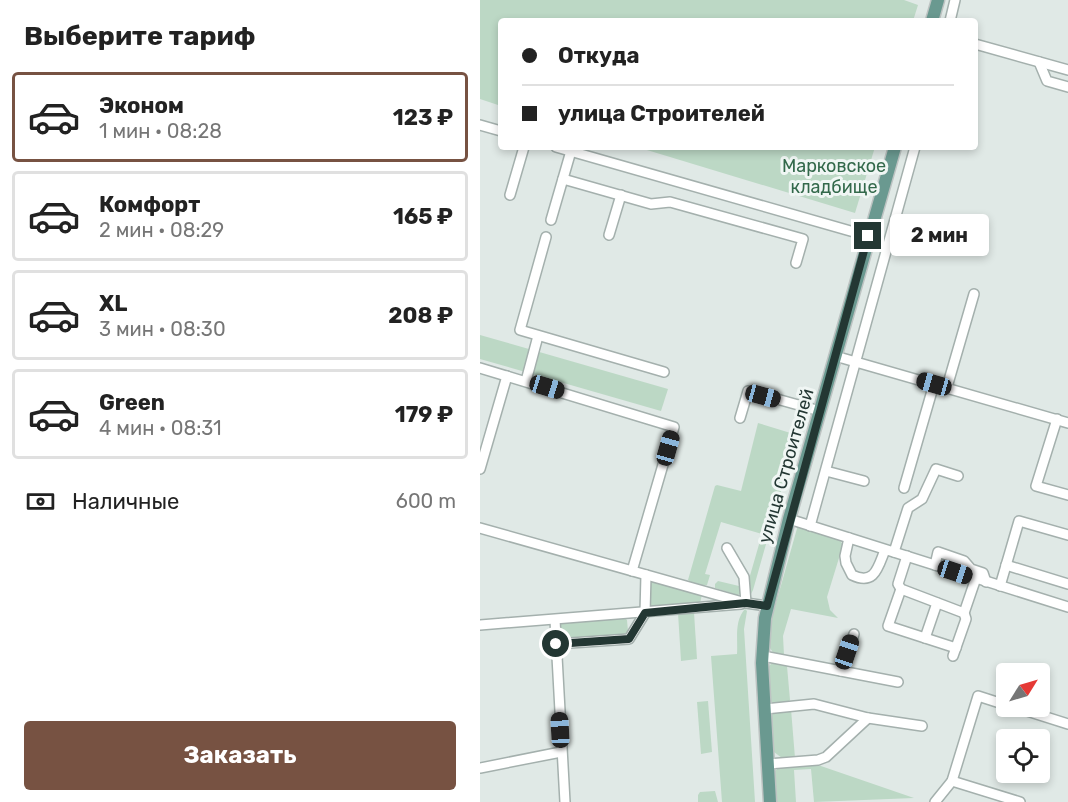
<!DOCTYPE html>
<html lang="ru">
<head>
<meta charset="utf-8">
<style>
  :root { --surface:#fff; --page:#f6f6f6; --text:#222; --muted:#767676; --line:#e0e0e0; --accent:#775242 }
  body { margin:0; font-family:Rubik,sans-serif; background:var(--page); color:var(--text); height:100vh; display:flex; flex-direction:column; font-size:22px; white-space:nowrap }
  * { box-sizing:border-box; margin:0 }
  p { font-size:20px; color:var(--muted) }
  .icon { flex:none; width:33px; height:33px; fill:none; stroke:currentColor; stroke-width:2; stroke-linecap:round; stroke-linejoin:round }
  .map { position:relative; flex:1; overflow:hidden }
  .drawer { display:flex; flex-direction:column; background:var(--surface); width:480px }
  .drawer>* { flex:none }
  .guide { position:absolute; left:18px; top:18px; width:480px; height:132px; border-radius:6px; box-shadow:0 3px 9px #0003; display:grid; align-content:center; height:132px; padding:0 24px; background:var(--surface) }
  .needle { width:39px; rotate:53deg }
  .controls { position:absolute; left:516px; top:663px; display:grid; gap:12px }
  .controls a { display:grid; place-items:center; width:54px; height:54px; border-radius:6px; background:var(--surface); box-shadow:0 3px 9px #0003; font-size:30px }
  .end { position:absolute; width:27px; height:27px; margin:-14px; border:8px solid #233733; background:#fff; box-shadow:0 0 0 3px #fff }
  .from { border-radius:50% }
  .bubble { position:absolute; height:42px; border-radius:6px; background:var(--surface); box-shadow:0 3px 9px #0003; font-size:20px; font-weight:700; line-height:42px; text-align:center }
  .car { position:absolute; width:18px; height:36px; margin:-18px -9px; border-radius:8px; box-shadow:0 0 4px 2px #0007; background:linear-gradient(#222 24%,#8ab4d8 0 40%,#222 0 76%,#8ab4d8 0 86%,#222 0) }
  .guide b { display:flex; align-items:center; gap:21px; height:57px; font-size:22px }
  .guide b+b { border-top:2px solid var(--line) }
  .guide i { width:15px; height:15px; background:var(--text) }
  ul { padding:0; list-style:none }
  li { display:flex; align-items:center; gap:18px; height:90px; margin:0 12px 9px; padding:0 12px; border:3px solid var(--line); border-radius:6px }
  li div { flex:1 }
  li b { display:block; font-size:22px }
  li em { font-style:normal; font-weight:700 }
  li.active { border-color:var(--accent) }
  li>.icon { width:54px; height:54px; stroke-width:1.5 }
  h2 { padding:0 24px; font-size:27px; line-height:72px }
  .pay { display:flex; align-items:center; gap:15px; height:66px; padding:0 24px; font-size:22px }
  .pay p { margin-inline-start:auto }
  .button { display:flex; gap:12px; margin-top:auto; padding:12px 24px }
  .button a { flex:1; height:69px; border-radius:6px; background:var(--accent); color:#fff; font-size:24px; font-weight:700; line-height:69px; text-align:center }
  main { display:flex; flex:1; min-height:0 }
  .map>svg:first-child { display:block }
</style>
</head>
<body>
<main>
<section class="drawer">
<h2>Выберите тариф</h2>
<ul>
<li class="active"><svg class="icon" aria-label="car" viewBox="0 0 24 24"><path d="M5 17H2v-5l4-1 3-4h7l3 4 3 1v5h-3M9 17h6M6 11h13"/><circle cx="7" cy="17" r="2"/><circle cx="17" cy="17" r="2"/></svg><div><b>Эконом</b><p>1 мин · 08:28</p></div><em>123 ₽</em></li>
<li><svg class="icon" aria-label="car" viewBox="0 0 24 24"><path d="M5 17H2v-5l4-1 3-4h7l3 4 3 1v5h-3M9 17h6M6 11h13"/><circle cx="7" cy="17" r="2"/><circle cx="17" cy="17" r="2"/></svg><div><b>Комфорт</b><p>2 мин · 08:29</p></div><em>165 ₽</em></li>
<li><svg class="icon" aria-label="car" viewBox="0 0 24 24"><path d="M5 17H2v-5l4-1 3-4h7l3 4 3 1v5h-3M9 17h6M6 11h13"/><circle cx="7" cy="17" r="2"/><circle cx="17" cy="17" r="2"/></svg><div><b>XL</b><p>3 мин · 08:30</p></div><em>208 ₽</em></li>
<li><svg class="icon" aria-label="car" viewBox="0 0 24 24"><path d="M5 17H2v-5l4-1 3-4h7l3 4 3 1v5h-3M9 17h6M6 11h13"/><circle cx="7" cy="17" r="2"/><circle cx="17" cy="17" r="2"/></svg><div><b>Green</b><p>4 мин · 08:31</p></div><em>179 ₽</em></li>
</ul>
<div class="pay"><svg class="icon" aria-label="cash" viewBox="0 0 24 24"><path d="M3 7h18v10H3z"/><circle cx="12" cy="12" r="2"/></svg>Наличные<p>600 m</p></div>
<div class="button"><a>Заказать</a></div>
</section>
<div class="map">
<svg width="588" height="802" viewBox="0 0 588 802">
  <rect width="100%" height="100%" fill="#e0e9e6"/>
  <g fill="#bcd8c5">
    <polygon points="0,0 424,0 438,5 433,21 21,21 21,106 0,99"/>
    <polygon points="157,147 395,147 375,213"/>
    <polygon points="0,335 188,389 181,411 0,359"/>
    <polygon points="278,423 317,435 273,590 271,594 267,592 267,586 282,534 241,522 225,574 230,575 227,585 215,585 208,580 235,486 237,485 261,491"/>
    <polygon points="318,525 359,539 363,545 347,597 350,610 358,618 311,609 303,636 304,655 294,654 288,645 289,628"/>
    <polygon points="170,579 222,594 220,604 173,608 169,603"/>
    <polygon points="238,581 259,586 262,590 261,593 258,595 235,588 235,584"/>
    <path d="M265 609 267 611 264 629 275 802H242L231 656 257 654C258 639 254 621 265 609Z"/>
    <polygon points="214,612 217,659 201,661 198,613"/>
    <path d="M144 617 147 620 148 631 145 634 81 639C78 633 77 628 81 622Z"/>
    <polygon points="292,663 306,663 307,666 310,700 308,702 295,704 290,701 288,667"/>
    <polygon points="228,701 232,752 221,754 217,702"/>
    <polygon points="311,709 315,758 302,758 294,752 291,712"/>
    <polygon points="335,764 338,765 434,798 334,802 331,769 314,770 316,802 297,802 295,771 301,766"/>
    <polygon points="235,791 238,802 218,802 218,795 220,792"/>
  </g>
  <g fill="none" stroke-linecap="round" stroke-linejoin="round">
    <defs>
      <g id="minor">
        <polyline points="470,21 475,0"/>
        <polyline points="495,44 588,70"/>
        <polyline points="559,62 567,81 588,87"/>
        <polyline points="0,125 21,131"/>
        <polyline points="76,147 388,236"/>
        <polyline points="83,179 171,204 190,202 323,239 316,263"/>
        <polyline points="30,195 44,147"/>
        <polyline points="71,220 91,151"/>
        <polyline points="129,235 141,195"/>
        <polyline points="66,237 40,330 184,372"/>
        <polyline points="355,356 588,423"/>
        <polyline points="0,368 194,427 152,571"/>
        <polyline points="46,381 58,336"/>
        <polyline points="467,387 494,294"/>
        <polyline points="260,418 268,391 340,411"/>
        <polyline points="577,419 556,486 588,495"/>
        <polyline points="0,469 27,376"/>
        <polyline points="346,471 384,481"/>
        <polyline points="424,488 454,384"/>
        <polyline points="309,519 588,607"/>
        <polyline points="330,526 435,147"/>
        <polyline points="0,528 266,603 287,606"/>
        <path d="M369 538 365 556 366 563 372 575C395 586 398 567 405 550"/>
        <polyline points="247,548 264,577 266,603"/>
        <polyline points="414,552 428,508 442,499 456,469 478,476"/>
        <polyline points="427,556 418,584 421,589 484,613 486,619 473,656"/>
        <polyline points="455,565 458,552 484,561 491,569 503,573 506,582"/>
        <polyline points="526,565 588,584"/>
        <polyline points="520,586 539,521 588,535"/>
        <polyline points="421,589 408,626 476,648"/>
        <polyline points="484,613 496,578"/>
        <polyline points="75,620 85,802"/>
        <polyline points="0,625 261,604"/>
        <polyline points="445,638 457,603"/>
        <polyline points="76,644 149,639 165,613 166,575"/>
        <polyline points="283,656 418,682"/>
        <polyline points="361,671 374,634"/>
        <polyline points="531,706 588,724"/>
        <polyline points="285,709 334,704 388,718 442,726"/>
        <polyline points="288,764 338,760 346,757 388,718"/>
        <polyline points="0,768 81,752"/>
        <polyline points="472,781 540,802"/>
        <polyline points="455,802 472,781 498,696 526,705"/>
      </g>
      <g id="major">
        <polyline points="452,21 458,0"/>
        <polyline points="290,802 282,663 285,618 309,519 415,147"/>
      </g>
    </defs>
    <use href="#minor" stroke="#a4b0ad" stroke-width="12"/>
    <use href="#major" stroke="#bdc3c2" stroke-width="15"/>
    <use href="#minor" stroke="#fff" stroke-width="9"/>
    <use href="#major" stroke="#6a9990" stroke-width="12"/>
  </g>
  <g fill="none" stroke-linecap="round" stroke-linejoin="round">
    <polyline stroke="#233733" stroke-width="8" points="76,644 149,639 165,613 266,603 287,606 388,236"/>
  </g>
  <g text-anchor="middle" dominant-baseline="central" stroke-width="6" stroke-linejoin="round" paint-order="stroke">
    <g font-size="18" fill="#33694b" stroke="#f0f6f4">
      <text x="354" y="166">Марковское<tspan x="354" dy="21">кладбище</tspan></text>
    </g>
    <g font-size="18" fill="#233733" stroke="#f0f6f4">
      <text transform="translate(306 466) rotate(-74)">улица Строителей</text>
    </g>
  </g>
</svg>
<div class="controls">
<a><svg class="needle" viewBox="-14 -14 28 28"><path d="M0-13l5 13h-10z" fill="#e53935"/><path d="M0 13l5-13h-10z" fill="#767676"/></svg></a>
<a><svg class="icon" aria-label="locate" viewBox="0 0 24 24"><circle cx="12" cy="12" r="6"/><path d="M12 2v4M12 18v4M2 12h4M18 12h4"/></svg></a>
</div>
<i class="end from" style="left:76px;top:644px"></i>
<i class="end" style="left:388px;top:236px"></i>
<div class="bubble" style="left:410px;top:214px;width:99px">2 мин</div>
<i class="car" style="left:454px;top:384px;rotate:286deg"></i>
<i class="car" style="left:67px;top:387px;rotate:107deg"></i>
<i class="car" style="left:283px;top:396px;rotate:105deg"></i>
<i class="car" style="left:188px;top:448px;rotate:16deg"></i>
<i class="car" style="left:475px;top:572px;rotate:108deg"></i>
<i class="car" style="left:367px;top:652px;rotate:19deg"></i>
<i class="car" style="left:80px;top:730px;rotate:357deg"></i>
<div class="guide">
<b><i class="from"></i>Откуда</b>
<b><i></i>улица Строителей</b>
</div>
</div>
</main>
</body>
</html>
